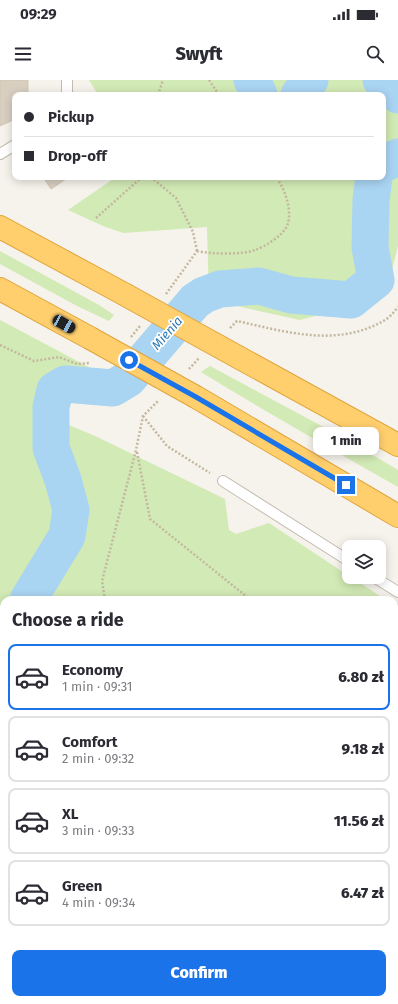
<!DOCTYPE html>
<html lang="en">
<head>
<meta charset="utf-8">
<style>
  :root { --surface:#fff; --page:#f2f2f3; --text:#2b2b33; --muted:#7c7c81; --line:#e1e1e2; --accent:#1a73e8 }
  body { margin:0; font-family:"Fira Sans",sans-serif; background:var(--page); color:var(--text); height:100vh; display:flex; flex-direction:column; font-size:15px; white-space:nowrap }
  * { box-sizing:border-box; margin:0 }
  p { font-size:13px; color:var(--muted) }
  .icon { flex:none; width:22px; height:22px; fill:none; stroke:currentColor; stroke-width:2; stroke-linecap:round; stroke-linejoin:round }
  .map { position:relative; flex:1; overflow:hidden }
  .sheet { position:absolute; left:0px; top:516px; width:398px; height:408px; display:flex; flex-direction:column; background:var(--surface); border-radius:12px 12px 0 0; box-shadow:0 2px 10px #0003 }
  .sheet>* { flex:none }
  .banner { position:absolute; left:12px; top:12px; width:374px; height:88px; border-radius:8px; box-shadow:0 2px 10px #0003; display:grid; align-content:center; height:88px; padding:0 12px; background:var(--surface) }
  .controls { position:absolute; left:342px; top:460px; display:grid; gap:8px }
  .controls a { display:grid; place-items:center; width:44px; height:44px; border-radius:8px; background:var(--surface); box-shadow:0 2px 10px #0003; font-size:20px }
  .end { position:absolute; width:18px; height:18px; margin:-9px; border:5px solid #1a73e8; background:#fff; box-shadow:0 0 0 2px #fff }
  .from { border-radius:50% }
  .bubble { position:absolute; height:28px; border-radius:8px; background:var(--surface); box-shadow:0 2px 10px #0003; font-size:13px; font-weight:800; line-height:28px; text-align:center }
  .car { position:absolute; width:12px; height:24px; margin:-12px -6px; border-radius:5px; box-shadow:0 0 3px 1px #0007; background:linear-gradient(#222 24%,#8ab4d8 0 40%,#222 0 76%,#8ab4d8 0 86%,#222 0) }
  .banner b { display:flex; align-items:center; gap:14px; height:38px; font-size:15px }
  .banner b+b { border-top:1px solid var(--line) }
  .banner i { width:10px; height:10px; background:var(--text) }
  ul { padding:0; list-style:none }
  li { display:flex; align-items:center; gap:12px; height:66px; margin:0 8px 6px; padding:0 4px; border:2px solid var(--line); border-radius:8px }
  li div { flex:1 }
  li b { display:block; font-size:15px }
  li em { font-style:normal; font-weight:800 }
  li.on { border-color:var(--accent) }
  li>.icon { width:36px; height:36px; stroke-width:1.5 }
  h2 { padding:0 12px; font-size:18px; line-height:48px }
  .action { display:flex; gap:8px; margin-top:auto; padding:8px 12px }
  .action a { flex:1; height:46px; border-radius:8px; background:var(--accent); color:#fff; font-size:16px; font-weight:800; line-height:46px; text-align:center }
  .status { display:flex; justify-content:space-between; align-items:center; height:28px; padding:0 20px; background:var(--surface); direction:ltr }
  .status svg { height:11px; fill:currentColor }
  header { display:flex; justify-content:space-between; align-items:center; height:52px; padding:0 12px; background:var(--surface); font-size:18px; font-weight:800 }
  .map>svg:first-child { display:block }
</style>
</head>
<body>
<div class="status"><b>09:29</b><svg viewBox="0 0 49 12"><path d="M0 12V9h3v3zM5 12V6h3v6zM10 12V3h3v9zM15 12V0h3v12zM26 1h20v11H26zM47 4h2v5h-2z"/></svg></div>
<header><svg class="icon" aria-label="menu" viewBox="0 0 24 24"><path d="M4 6h16M4 12h16M4 18h16"/></svg>Swyft<svg class="icon" aria-label="search" viewBox="0 0 24 24"><circle cx="10" cy="10" r="6"/><path d="M15 15l6 6"/></svg></header>
<div class="map">
<svg width="398" height="924" viewBox="0 0 398 924">
  <rect width="100%" height="100%" fill="#f6f3ec"/>
  <g fill="#eae5da">
    <polygon points="394,871 398,874 398,924 194,924 189,920 394,920"/>
    <polygon points="0,874 4,878 4,920 53,920 58,924 0,924"/>
  </g>
  <g fill="#d2eab5">
    <polygon points="89,0 398,0 398,166 390,198 369,222 300,240 209,220 207,147 123,153 103,146 68,130 116,97 383,97 383,15 98,15"/>
    <polygon points="0,171 99,225 114,235 109,241 77,226 0,184"/>
    <polygon points="0,240 100,293 82,297 71,298 50,297 41,302 40,316 44,335 93,355 225,419 229,450 236,454 269,443 349,496 349,497 351,497 386,520 4,520 4,761 0,758"/>
    <path d="M210 286 344 358 398 390V407C332 369 266 332 201 292Z"/>
    <polygon points="394,525 398,528 398,874 394,871"/>
  </g>
  <g fill="none" stroke-linecap="round" stroke-linejoin="round">
    <g stroke="#a9d4f2" stroke-width="37">
      <polyline points="252,0 259,15"/>
      <polyline points="381,0 398,15"/>
      <polyline points="299,15 310,0"/>
      <polyline points="383,84 398,77"/>
      <polyline points="28,520 67,456 71,430 63,400 51,368 51,327 55,310 65,304 113,308 128,299 195,221 204,215 220,209 259,206 291,215 351,220 376,200 370,167 371,120 374,97"/>
      <polyline points="0,602 4,597"/>
    </g>
  </g>
  <g fill="#d8cfc1" stroke="#d3c7b4">
    <polygon points="0,0 28,0 28,13 27,15 15,15 15,36 11,41 0,46"/>
    <polygon points="43,97 69,97 51,109"/>
    <polygon points="394,889 398,893 398,924 382,924 379,921 376,924 371,920 394,920"/>
    <polygon points="266,920 300,920 297,924 271,924"/>
    <polygon points="300,920 309,920 314,924 297,924"/>
  </g>
  <g fill="none" stroke-linecap="round" stroke-linejoin="round">
    <defs>
      <g id="service">
        <polyline points="67,0 67,15"/>
        <polyline points="0,74 15,65"/>
        <polyline points="223,401 349,481"/>
        <polyline points="374,497 398,512"/>
      </g>
      <g id="secondary">
        <polyline points="0,825 4,828"/>
        <polyline points="114,920 119,924"/>
      </g>
      <g id="motorway">
        <polyline points="0,147 124,214"/>
        <polyline points="0,209 90,258"/>
        <polyline points="238,277 398,365"/>
        <polyline points="196,317 398,436"/>
      </g>
    </defs>
    <use href="#service" stroke="#c2bbae" stroke-width="12"/>
    <use href="#secondary" stroke="#d6c79b" stroke-width="24"/>
    <use href="#motorway" stroke="#e0a43c" stroke-width="24"/>
    <g stroke="#c4b79f" stroke-width="2.5" stroke-dasharray="2 2" stroke-linecap="butt">
      <polyline points="209,0 219,15"/>
      <polyline points="158,15 163,0"/>
      <polyline points="151,97 176,118 193,152 197,171"/>
      <polyline points="96,138 142,97"/>
      <path d="M197 171C211 174 242 175 255 170 265 167 283 155 287 146 293 131 285 109 276 97"/>
      <polyline points="166,214 197,171"/>
      <path d="M230 248 237 241C286 252 338 268 385 240 390 237 394 232 398 227"/>
      <polyline points="131,257 140,246"/>
      <polyline points="0,265 34,281 59,277 77,284 90,283"/>
      <polyline points="189,289 199,278"/>
      <polyline points="143,336 167,366 210,393"/>
      <polyline points="137,372 150,439 251,520"/>
      <polyline points="105,520 102,501 136,370 143,336 159,320"/>
      <polyline points="0,652 4,650"/>
      <polyline points="394,729 398,735"/>
      <polyline points="394,738 398,740"/>
      <polyline points="0,780 4,783"/>
      <polyline points="394,833 398,828"/>
      <polyline points="172,920 177,924"/>
    </g>
    <use href="#service" stroke="#fff" stroke-width="10"/>
    <use href="#secondary" stroke="#fff3cd" stroke-width="22"/>
    <use href="#motorway" stroke="#ffcf6e" stroke-width="22"/>
    <defs>
      <g id="motorway-bridge">
        <polyline points="124,214 238,277"/>
        <polyline points="90,258 196,317"/>
      </g>
    </defs>
    <use href="#motorway-bridge" stroke="#e0a43c" stroke-width="24" stroke-linecap="butt"/>
    <use href="#motorway-bridge" stroke="#ffcf6e" stroke-width="22"/>
  </g>
  <g fill="none" stroke-linecap="round" stroke-linejoin="round">
    <polyline stroke="#1a73e8" stroke-width="5" points="129,280 196,317 346,405"/>
  </g>
  <g text-anchor="middle" dominant-baseline="central" stroke-width="3.5" stroke-linejoin="round" paint-order="stroke">
    <g font-size="13" font-style="italic" fill="#2e7ab2" stroke="#fff">
      <text transform="translate(167 253) rotate(-49)">Mienia</text>
    </g>
  </g>
</svg>
<div class="controls">
<a><svg class="icon" aria-label="layers" viewBox="0 0 24 24"><path d="M12 4l9 5-9 5-9-5zM3 14l9 5 9-5"/></svg></a>
</div>
<i class="end from" style="left:129px;top:280px"></i>
<i class="end" style="left:346px;top:405px"></i>
<div class="bubble" style="left:313px;top:347px;width:66px">1 min</div>
<i class="car" style="left:64px;top:244px;rotate:119deg"></i>
<div class="banner">
<b><i class="from"></i>Pickup</b>
<b><i></i>Drop-off</b>
</div>
<section class="sheet">
<h2>Choose a ride</h2>
<ul>
<li class="on"><svg class="icon" aria-label="car" viewBox="0 0 24 24"><path d="M5 17H2v-5l4-1 3-4h7l3 4 3 1v5h-3M9 17h6M6 11h13"/><circle cx="7" cy="17" r="2"/><circle cx="17" cy="17" r="2"/></svg><div><b>Economy</b><p>1 min · 09:31</p></div><em>6.80 zł</em></li>
<li><svg class="icon" aria-label="car" viewBox="0 0 24 24"><path d="M5 17H2v-5l4-1 3-4h7l3 4 3 1v5h-3M9 17h6M6 11h13"/><circle cx="7" cy="17" r="2"/><circle cx="17" cy="17" r="2"/></svg><div><b>Comfort</b><p>2 min · 09:32</p></div><em>9.18 zł</em></li>
<li><svg class="icon" aria-label="car" viewBox="0 0 24 24"><path d="M5 17H2v-5l4-1 3-4h7l3 4 3 1v5h-3M9 17h6M6 11h13"/><circle cx="7" cy="17" r="2"/><circle cx="17" cy="17" r="2"/></svg><div><b>XL</b><p>3 min · 09:33</p></div><em>11.56 zł</em></li>
<li><svg class="icon" aria-label="car" viewBox="0 0 24 24"><path d="M5 17H2v-5l4-1 3-4h7l3 4 3 1v5h-3M9 17h6M6 11h13"/><circle cx="7" cy="17" r="2"/><circle cx="17" cy="17" r="2"/></svg><div><b>Green</b><p>4 min · 09:34</p></div><em>6.47 zł</em></li>
</ul>
<div class="action"><a>Confirm</a></div>
</section>
</div>
</body>
</html>
